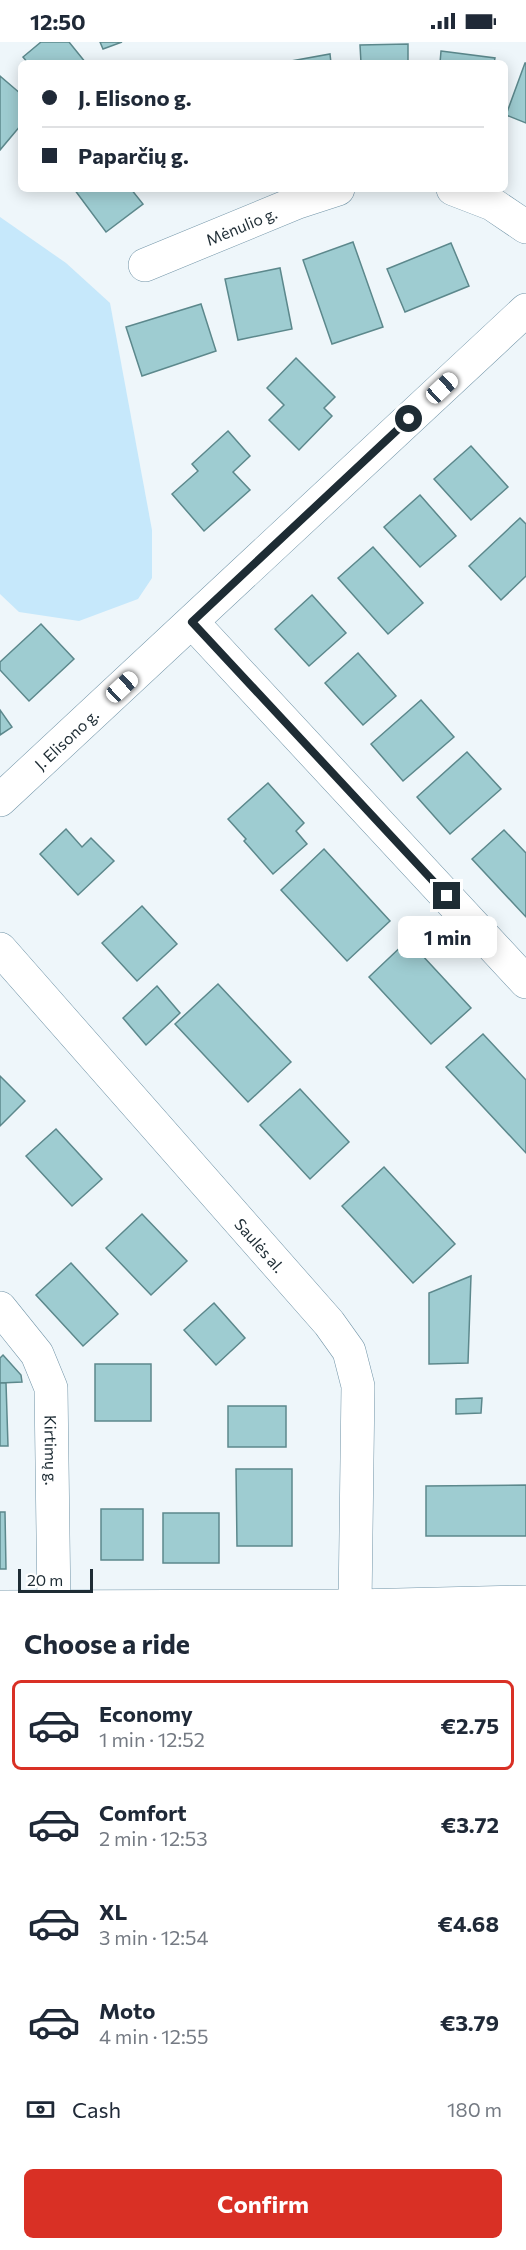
<!DOCTYPE html>
<html lang="en">
<head>
<meta charset="utf-8">
<style>
  :root { --surface:#fff; --page:#f2f2f3; --text:#1f2937; --muted:#747a83; --line:#e0e1e3; --accent:#d93025 }
  body { margin:0; font-family:Commissioner,sans-serif; background:var(--page); color:var(--text); height:100vh; display:flex; flex-direction:column; font-size:22px; white-space:nowrap }
  * { box-sizing:border-box; margin:0 }
  p { font-size:20px; color:var(--muted) }
  .icon { flex:none; width:33px; height:33px; fill:none; stroke:currentColor; stroke-width:2; stroke-linecap:round; stroke-linejoin:round }
  .map { position:relative; height:1566px; overflow:hidden }
  .sheet { display:flex; flex-direction:column; background:var(--surface); flex:1 }
  .sheet>* { flex:none }
  .guide { position:absolute; left:18px; top:18px; width:490px; height:132px; border-radius:9px; box-shadow:0 3px 15px #0003; display:grid; align-content:center; height:132px; padding:0 24px; background:var(--surface) }
  .scale { position:absolute; left:18px; bottom:15px; width:75px; box-sizing:border-box; padding-left:6px; border:3px solid #1e2c34; border-top:0; font-size:16px; line-height:21px; white-space:nowrap; color:#1e2c34; -webkit-text-stroke:4px #fff; paint-order:stroke }
  .end { position:absolute; width:27px; height:27px; margin:-14px; border:8px solid #1e2c34; background:#fff; box-shadow:0 0 0 3px #fff }
  .from { border-radius:50% }
  .bubble { position:absolute; height:42px; border-radius:9px; background:var(--surface); box-shadow:0 3px 15px #0003; font-size:20px; font-weight:700; line-height:42px; text-align:center }
  .car { position:absolute; width:18px; height:36px; margin:-18px -9px; border-radius:8px; box-shadow:0 0 4px 2px #0007; background:linear-gradient(#fff 24%,#345 0 40%,#fff 0 76%,#345 0 86%,#fff 0) }
  .guide b { display:flex; align-items:center; gap:21px; height:57px; font-size:22px }
  .guide b+b { border-top:2px solid var(--line) }
  .guide i { width:15px; height:15px; background:var(--text) }
  ul { padding:0; list-style:none }
  li { display:flex; align-items:center; gap:18px; height:90px; margin:0 12px 9px; padding:0 12px; border:3px solid transparent; border-radius:9px }
  li div { flex:1 }
  li b { display:block; font-size:22px }
  li em { font-style:normal; font-weight:700 }
  li.current { border-color:var(--accent) }
  li>.icon { width:54px; height:54px; stroke-width:1.5 }
  h2 { padding:0 24px; font-size:27px; line-height:72px }
  .pay { display:flex; align-items:center; gap:15px; height:66px; padding:0 24px; font-size:22px }
  .pay p { margin-inline-start:auto }
  .primary-button { display:flex; gap:12px; margin-top:auto; padding:12px 24px }
  .primary-button a { flex:1; height:69px; border-radius:9px; background:var(--accent); color:#fff; font-size:24px; font-weight:700; line-height:69px; text-align:center }
  .status { display:flex; justify-content:space-between; align-items:center; height:42px; padding:0 30px; background:var(--surface); direction:ltr }
  .status svg { height:16px; fill:currentColor }
  .map>svg:first-child { display:block }
</style>
</head>
<body>
<div class="status"><b>12:50</b><svg viewBox="0 0 49 12"><path d="M0 12V9h3v3zM5 12V6h3v6zM10 12V3h3v9zM15 12V0h3v12zM26 1h20v11H26zM47 4h2v5h-2z"/></svg></div>
<div class="map">
<svg width="526" height="1566" viewBox="0 0 526 1566">
  <rect width="100%" height="100%" fill="#eef6fa"/>
  <polygon fill="#c6e8fb" points="0,175 66,221 110,261 152,488 152,536 138,557 79,579 19,570 0,552"/>
  <g fill="#9eccd1" stroke="#5c888c" stroke-width="1.5">
    <polygon points="41,0 69,0 86,21 28,21 23,15"/>
    <polygon points="100,0 122,0 103,7"/>
    <polygon points="408,2 408,21 361,21 360,3"/>
    <polygon points="441,9 495,16 494,21 440,21"/>
    <polygon points="330,12 331,21 280,21"/>
    <polygon points="525,21 526,21 526,81 506,73"/>
    <polygon points="0,34 21,52 21,83 0,108"/>
    <polygon points="74,147 131,147 143,162 106,190"/>
    <polygon points="353,200 383,285 332,302 303,218"/>
    <polygon points="451,201 469,244 405,270 387,227"/>
    <polygon points="280,226 292,287 238,298 225,237"/>
    <polygon points="201,262 216,309 142,334 126,285"/>
    <polygon points="296,316 335,355 324,366 332,374 299,408 269,378 284,363 267,346"/>
    <polygon points="228,389 250,414 233,430 250,448 204,489 172,452 198,429 192,422"/>
    <polygon points="471,404 508,445 471,478 434,437"/>
    <polygon points="420,453 456,494 420,525 384,485"/>
    <polygon points="520,476 526,482 526,534 501,558 469,524"/>
    <polygon points="373,505 423,561 388,592 338,536"/>
    <polygon points="312,553 346,591 309,624 275,587"/>
    <polygon points="41,582 74,617 29,659 0,628 0,620"/>
    <polygon points="358,611 396,654 363,683 325,641"/>
    <polygon points="421,658 454,695 403,739 371,702"/>
    <polygon points="0,668 12,685 0,693"/>
    <polygon points="467,710 501,747 450,792 417,755"/>
    <polygon points="268,741 304,781 296,789 307,802 273,832 244,799 246,797 228,777"/>
    <polygon points="66,787 82,805 91,796 114,819 78,853 40,812"/>
    <polygon points="504,788 526,811 526,875 472,817"/>
    <polygon points="324,807 390,879 347,919 281,848"/>
    <polygon points="142,864 177,902 137,939 102,901"/>
    <polygon points="408,898 471,966 431,1002 369,935"/>
    <polygon points="218,942 291,1020 248,1060 175,982"/>
    <polygon points="157,944 180,971 146,1003 123,976"/>
    <polygon points="483,992 526,1038 526,1111 446,1025"/>
    <polygon points="0,1034 25,1059 0,1084"/>
    <polygon points="300,1047 349,1100 310,1137 260,1083"/>
    <polygon points="56,1087 102,1137 72,1164 26,1114"/>
    <polygon points="384,1125 455,1202 413,1241 342,1164"/>
    <polygon points="142,1172 187,1219 151,1253 106,1206"/>
    <polygon points="71,1221 118,1272 83,1304 36,1253"/>
    <polygon points="471,1234 468,1321 429,1322 429,1251"/>
    <polygon points="214,1261 245,1296 216,1323 184,1288"/>
    <polygon points="3,1313 21,1333 22,1340 0,1341 0,1316"/>
    <rect x="95" y="1322" width="56" height="57"/>
    <polygon points="0,1341 6,1341 8,1404 0,1404"/>
    <polygon points="482,1356 481,1371 456,1372 456,1357"/>
    <rect x="228" y="1364" width="58" height="41"/>
    <polygon points="236,1427 292,1427 292,1504 237,1504"/>
    <polygon points="526,1443 526,1494 426,1494 426,1444"/>
    <rect x="101" y="1467" width="42" height="51"/>
    <polygon points="0,1470 5,1470 6,1527 0,1527"/>
    <rect x="163" y="1471" width="56" height="50"/>
  </g>
  <g fill="none" stroke-linecap="round" stroke-linejoin="round">
    <defs>
      <g id="minor">
        <polyline points="453,147 492,162 526,185"/>
        <path id="s1" d="M145 223 298 160 338 147"/>
        <polyline points="192,580 526,940"/>
        <path id="s2" d="M0 758 526 268"/>
        <path id="s3" d="M0 907 329 1281 349 1309 358 1344 355 1564"/>
        <path id="s4" d="M0 1266 37 1312 51 1346 54 1565"/>
        <polyline points="0,1565 355,1564 526,1560"/>
      </g>
    </defs>
    <use href="#minor" stroke="#7295a8" stroke-width="34"/>
    <use href="#minor" stroke="#fff" stroke-width="33"/>
  </g>
  <g fill="none" stroke-linecap="round" stroke-linejoin="round">
    <polyline stroke="#1e2c34" stroke-width="8" points="409,377 192,580 447,854"/>
  </g>
  <g text-anchor="middle" dominant-baseline="central" stroke-width="5" stroke-linejoin="round" paint-order="stroke">
    <g font-size="16" fill="#1e2c34" stroke="#fff">
      <text stroke="none"><textPath href="#s1" startOffset="104">Mėnulio g.</textPath></text>
      <text stroke="none"><textPath href="#s2" startOffset="90">J. Elisono g.</textPath></text>
      <text stroke="none"><textPath href="#s3" startOffset="394">Saulės al.</textPath></text>
      <text stroke="none"><textPath href="#s4" startOffset="158">Kirtimų g.</textPath></text>
    </g>
  </g>
</svg>
<div class="scale">20 m</div>
<i class="end from" style="left:409px;top:377px"></i>
<i class="end" style="left:447px;top:854px"></i>
<div class="bubble" style="left:398px;top:874px;width:99px">1 min</div>
<i class="car" style="left:442px;top:346px;rotate:47deg"></i>
<i class="car" style="left:122px;top:645px;rotate:47deg"></i>
<div class="guide">
<b><i class="from"></i>J. Elisono g.</b>
<b><i></i>Paparčių g.</b>
</div>
</div>
<section class="sheet">
<h2>Choose a ride</h2>
<ul>
<li class="current"><svg class="icon" aria-label="car" viewBox="0 0 24 24"><path d="M5 17H2v-5l4-1 3-4h7l3 4 3 1v5h-3M9 17h6M6 11h13"/><circle cx="7" cy="17" r="2"/><circle cx="17" cy="17" r="2"/></svg><div><b>Economy</b><p>1 min · 12:52</p></div><em>€2.75</em></li>
<li><svg class="icon" aria-label="car" viewBox="0 0 24 24"><path d="M5 17H2v-5l4-1 3-4h7l3 4 3 1v5h-3M9 17h6M6 11h13"/><circle cx="7" cy="17" r="2"/><circle cx="17" cy="17" r="2"/></svg><div><b>Comfort</b><p>2 min · 12:53</p></div><em>€3.72</em></li>
<li><svg class="icon" aria-label="car" viewBox="0 0 24 24"><path d="M5 17H2v-5l4-1 3-4h7l3 4 3 1v5h-3M9 17h6M6 11h13"/><circle cx="7" cy="17" r="2"/><circle cx="17" cy="17" r="2"/></svg><div><b>XL</b><p>3 min · 12:54</p></div><em>€4.68</em></li>
<li><svg class="icon" aria-label="car" viewBox="0 0 24 24"><path d="M5 17H2v-5l4-1 3-4h7l3 4 3 1v5h-3M9 17h6M6 11h13"/><circle cx="7" cy="17" r="2"/><circle cx="17" cy="17" r="2"/></svg><div><b>Moto</b><p>4 min · 12:55</p></div><em>€3.79</em></li>
</ul>
<div class="pay"><svg class="icon" aria-label="cash" viewBox="0 0 24 24"><path d="M3 7h18v10H3z"/><circle cx="12" cy="12" r="2"/></svg>Cash<p>180 m</p></div>
<div class="primary-button"><a>Confirm</a></div>
</section>
</body>
</html>
